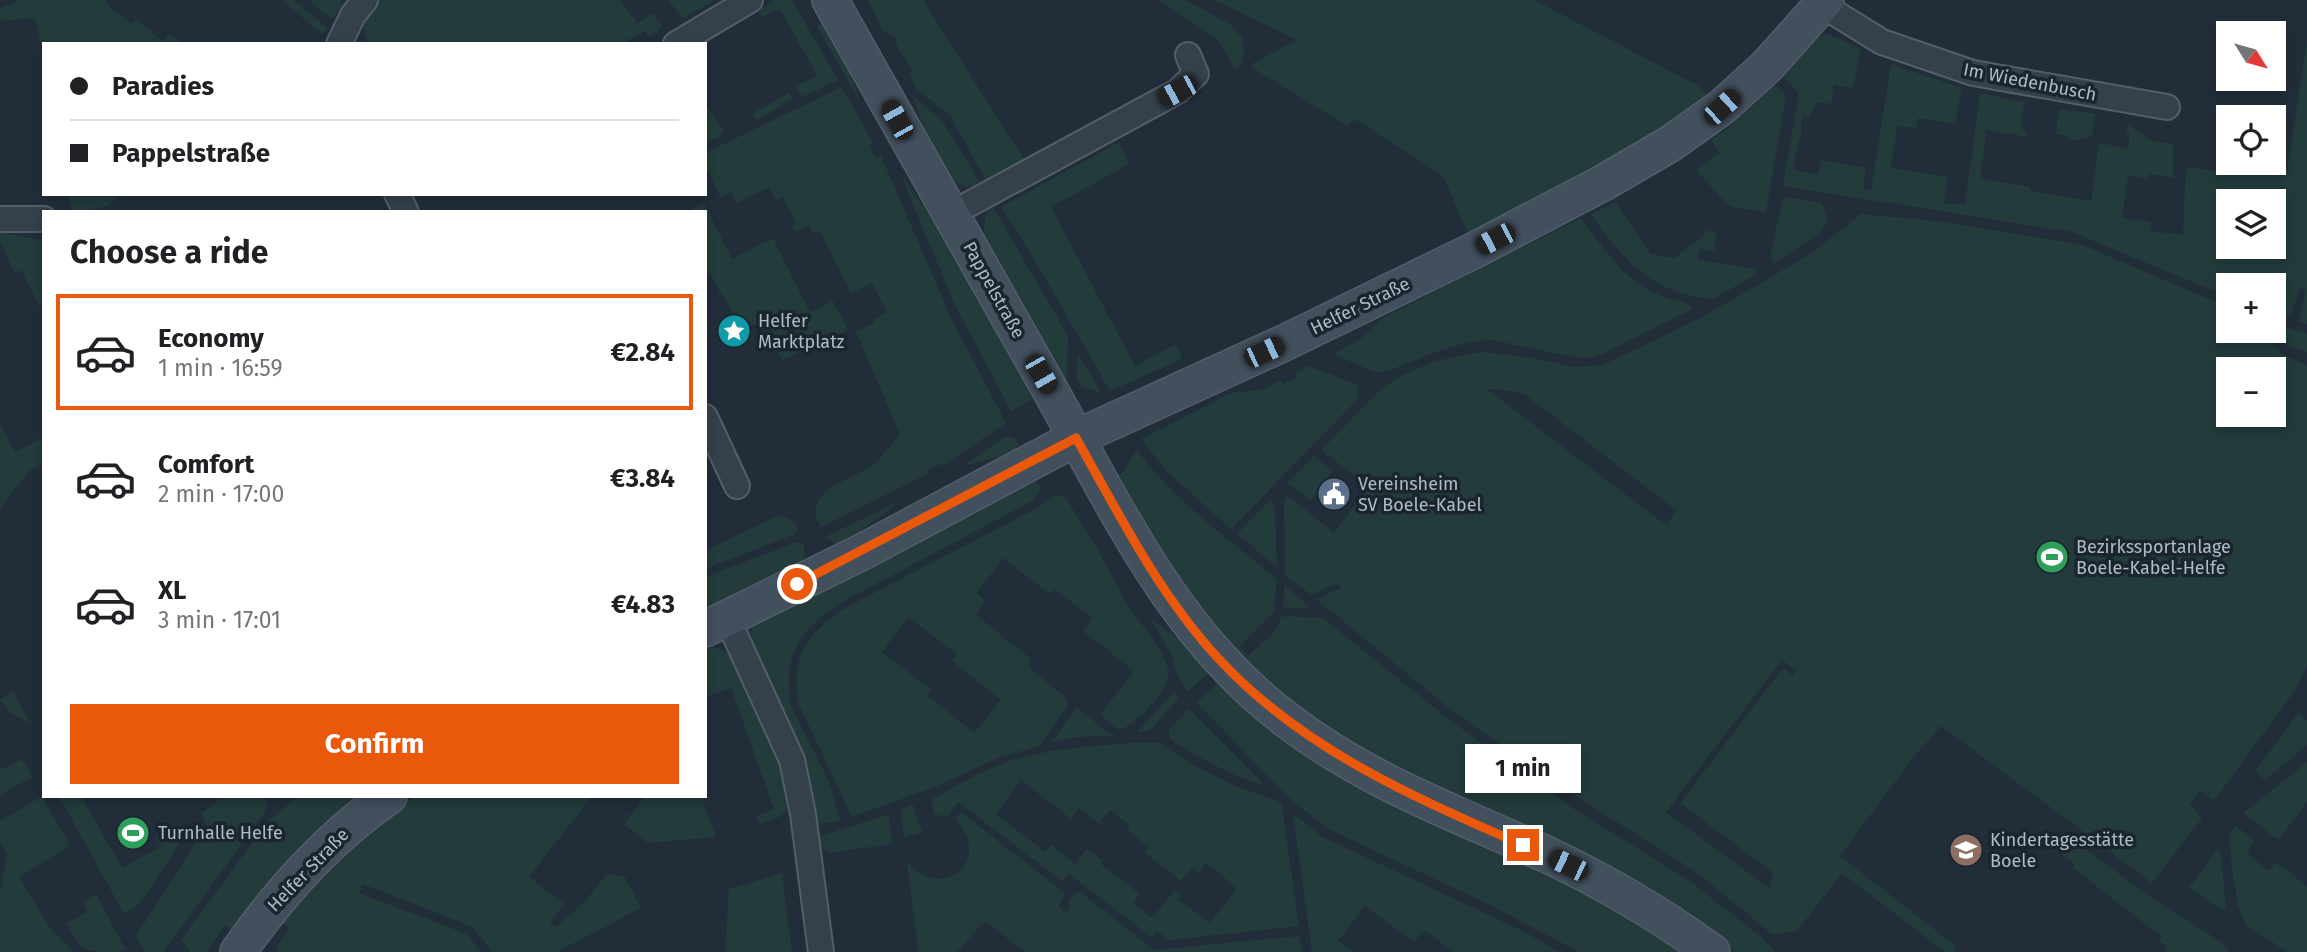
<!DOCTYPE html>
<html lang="en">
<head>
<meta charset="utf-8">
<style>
  :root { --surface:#fff; --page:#f2f2f2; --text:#202124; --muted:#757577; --line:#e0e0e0; --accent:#ea580c }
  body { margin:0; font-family:"Fira Sans",sans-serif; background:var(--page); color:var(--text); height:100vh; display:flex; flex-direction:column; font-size:26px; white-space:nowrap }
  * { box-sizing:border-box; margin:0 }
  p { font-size:23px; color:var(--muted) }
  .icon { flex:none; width:38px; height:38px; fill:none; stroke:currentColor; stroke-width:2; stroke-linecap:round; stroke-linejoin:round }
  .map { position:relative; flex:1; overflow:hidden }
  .details { position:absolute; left:42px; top:210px; width:665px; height:588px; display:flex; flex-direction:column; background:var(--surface); border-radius:0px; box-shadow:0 4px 10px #0003 }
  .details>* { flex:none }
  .guide { position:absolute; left:42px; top:42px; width:665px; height:154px; border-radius:0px; box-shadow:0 4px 10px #0003; display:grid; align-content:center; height:154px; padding:0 28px; background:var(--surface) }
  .needle { width:46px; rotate:127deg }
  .buttons { position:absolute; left:2216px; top:21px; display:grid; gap:14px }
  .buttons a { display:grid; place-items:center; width:70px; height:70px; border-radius:0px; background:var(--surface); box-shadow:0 4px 10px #0003; font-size:35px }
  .end { position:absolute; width:32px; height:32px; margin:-16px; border:9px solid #ea580c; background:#fff; box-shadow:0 0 0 4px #fff }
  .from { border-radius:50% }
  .bubble { position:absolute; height:49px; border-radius:0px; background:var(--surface); box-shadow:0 4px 10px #0003; font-size:23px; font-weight:700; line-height:49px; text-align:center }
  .car { position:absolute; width:21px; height:42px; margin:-21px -10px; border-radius:9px; box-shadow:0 0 5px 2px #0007; background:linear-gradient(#222 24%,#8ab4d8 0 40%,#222 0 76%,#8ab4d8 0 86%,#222 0) }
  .guide b { display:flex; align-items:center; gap:24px; height:66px; font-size:26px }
  .guide b+b { border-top:2px solid var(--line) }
  .guide i { width:18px; height:18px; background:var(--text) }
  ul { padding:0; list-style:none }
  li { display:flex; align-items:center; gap:21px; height:116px; margin:0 14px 10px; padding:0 14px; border:4px solid transparent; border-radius:0px }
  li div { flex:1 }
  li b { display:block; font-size:26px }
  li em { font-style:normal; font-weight:700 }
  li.active { border-color:var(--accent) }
  li>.icon { width:63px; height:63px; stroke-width:1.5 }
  h2 { padding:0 28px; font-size:32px; line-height:84px }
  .action { display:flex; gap:14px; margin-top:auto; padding:14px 28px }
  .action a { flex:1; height:80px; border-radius:0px; background:var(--accent); color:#fff; font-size:28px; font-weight:700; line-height:80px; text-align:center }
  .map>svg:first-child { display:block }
</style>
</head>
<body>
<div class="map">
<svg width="2307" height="952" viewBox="0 0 2307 952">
  <rect width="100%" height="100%" fill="#212e3a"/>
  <g fill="#233b3b" fill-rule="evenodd">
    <polygon points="19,0 107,0 105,3 131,24 136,19 163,41 170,34 181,43 44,44 44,58 35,18 0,21 0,9"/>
    <polygon points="282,0 294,0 328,29 322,34"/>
    <polygon points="309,0 340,0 343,5 331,19"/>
    <path d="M379 0H620L638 24 651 13 663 26 649 37 644 31 622 44H368C358 22 366 17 379 0Z"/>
    <polygon points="668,0 715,0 683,18"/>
    <polygon points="775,0 792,0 838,80 802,97 796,87 817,75 780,9 763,17 759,13 759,10"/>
    <polygon points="868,0 923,0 1024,160 987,182 951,117 916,88 910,74 912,69 899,50 895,37 883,31"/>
    <polygon points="1158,0 1186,0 1231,25 1242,38 1244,50 1242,64 1235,69 1219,41"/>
    <polygon points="1214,0 1534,0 1697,85 1722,107 1475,250 1443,176 1355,119 1347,126 1253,68 1250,65 1297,40"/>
    <polygon points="825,22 841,51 860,102 817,26"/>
    <path d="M1824 34 1835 37 1861 49 1853 88 1834 85 1831 104 1817 102 1808 118 1803 116 1801 127 1802 136 1799 141 1793 166 1795 170 1818 175 1821 160 1866 168 1863 189 1871 190 1891 64 1962 88 1955 124 1918 118 1916 128 1897 126 1891 168 1948 177 1944 203 1965 205 1980 93 2025 102 2020 123 2028 137 1987 130 1980 178 2030 187V191L2091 201 2099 143 2128 148 2130 135 2126 134 2129 125 2152 141 2173 144V178L2149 174 2148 178 2128 175 2122 218 2151 222 2150 231 2183 235 2186 167 2215 171 2216 163 2264 171 2287 170 2307 41V324L2298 322 2306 291 2300 287 2292 313 2288 317 2273 313V285H2228V297L2072 232 1783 186 1799 93 1782 76 1814 40ZM2228 201H2273V247H2228Z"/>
    <polygon points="1774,84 1786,95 1766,212 1733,207 1726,203 1696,170 1719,153 1711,140 1730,127"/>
    <path d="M842 87 873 143 869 146 876 158 881 156 951 318 1006 423 942 466 940 463 928 470 929 473 821 527C799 493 848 481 869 467 881 459 891 444 900 434L856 332 875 322 874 319 887 312 872 283 851 293 820 231 813 234 809 225 795 232 792 225 796 223 783 197 776 200 769 187 736 203 731 192 721 197 705 166V153Z"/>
    <polygon points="790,92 792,99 758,120 754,117 753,113"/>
    <path d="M912 95 943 122 981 185C972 187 962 187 954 181 938 169 920 116 912 95Z"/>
    <polygon points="705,103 724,131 719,137 705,143"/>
    <polygon points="2059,109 2096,114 2092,136 2074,141 2070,137 2056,134"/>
    <polygon points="1119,142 1129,164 1051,207 1135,366 1176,344 1182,359 1110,391 1030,252 1001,207"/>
    <polygon points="901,175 934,220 1033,399 1011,411 953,301"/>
    <path d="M69 194H120C111 211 88 209 72 211Z"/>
    <polygon points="1785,197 1820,203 1823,206 1828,222 1817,235 1774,263 1770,258 1782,201"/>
    <path d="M1615 202 1651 254 1675 258 1709 230 1717 233 1714 251 1700 249 1698 260 1757 269V274L1713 299C1703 297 1691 296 1681 293 1641 281 1613 247 1591 214Z"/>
    <polygon points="704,203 732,259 773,238 810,312 833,301 848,330 782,360 776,351 781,344 774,337 732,311 705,267 705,212 686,212"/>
    <polygon points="993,207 1068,336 1067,377 1065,382 983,235 986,214"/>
    <path d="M1861 214 1935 221 2080 244 2228 307V331H2264L2283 355 2307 365V666L2296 689 2216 798 2213 800 2201 791 2190 804 2202 818 2152 883 1941 726 1912 759 1840 856 1956 946 1954 949 1957 952H1945L1842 873 1797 931 1773 935 1696 872 1580 799 1455 713 1316 599 1341 588 1337 584 1310 594 1285 576 1284 501 1287 495 1334 533 1369 487 1321 450 1382 388 1401 376 1435 361 1481 352 1527 357 1574 367 1603 365 1700 318 1735 298 1812 253ZM2228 369H2273V415H2228ZM1487 389H1497L1524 394 1676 510 1667 526ZM1782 660 1796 671 1793 676 1783 668 1680 803 1773 873 1769 888 1666 812Z"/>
    <path d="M1581 218C1602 247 1625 281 1659 295 1669 299 1680 301 1690 305L1692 309 1596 357 1578 358 1491 340 1469 342 1441 350 1393 369 1377 373 1333 354C1352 344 1368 336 1381 319Z"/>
    <polygon points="0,232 44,241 44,305 40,307 21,270 14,273 0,241"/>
    <path d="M2273 324 2307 333V352C2292 348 2273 343 2273 324Z"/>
    <polygon points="1078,353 1101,393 1082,387 1076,378"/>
    <polygon points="1309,366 1356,384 1359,394 1357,400 1231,529 1168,473 1141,439 1231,393 1264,389 1281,380 1283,384 1296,378 1294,374"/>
    <polygon points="0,424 15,452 44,437 44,462 30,470 0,508"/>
    <polygon points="1006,436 1015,438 1019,447 1005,455 968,465 967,463"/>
    <path d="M1137 450C1174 501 1229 539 1277 579L1274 612 1240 646 1248 656 1274 632 1282 616 1323 618 1451 721 1574 809 1690 881 1761 937 1775 952H1735L1724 943 1366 754 1291 704 1232 649 1182 587 1117 476 1124 471Z"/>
    <polygon points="1314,456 1332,471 1311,501 1287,483"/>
    <path d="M1037 481 1041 489 1032 501 844 601C814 620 788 642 789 680 789 691 789 703 794 712 801 730 813 747 821 765 830 783 835 801 840 821L817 824 805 765 796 740 751 641 752 626 758 618Z"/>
    <path d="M1056 495 1066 498C1085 530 1107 563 1122 595 1134 621 1164 642 1168 672 1170 690 1136 726 1119 730L1100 715 1134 671 1083 631 1093 618 1054 589 1050 594 1003 558 977 593 985 600 976 615 1030 658 1029 667 1066 698 1068 706 1039 746 998 758 935 787 852 817 799 705C789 657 808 632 847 607L1037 508ZM908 617 957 654 952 661 1001 700 974 733 927 695 931 689 882 652Z"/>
    <polygon points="1270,500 1273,503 1275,509 1277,567 1237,534"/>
    <polygon points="893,504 895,505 844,543 837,544 825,537"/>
    <polygon points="778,515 792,520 798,528 795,534 705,569 705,551"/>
    <polygon points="797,542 804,544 804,558 800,565 705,614 705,577"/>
    <polygon points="1284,585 1312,609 1283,607"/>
    <polygon points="1149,617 1181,641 1209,672 1188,692 1178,677 1171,654"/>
    <polygon points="705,646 722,649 735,660 776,748 787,784 790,806 779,817 760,824 756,816 774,809 731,688 705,697"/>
    <polygon points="1219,682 1606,901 1687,952 1579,952 1490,905 1326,828 1286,795 1197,703"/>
    <polygon points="13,691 30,723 10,713 0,700"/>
    <polygon points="1174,692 1179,699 1150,730 1139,733 1138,731"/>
    <polygon points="1077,707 1112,736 1076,737 1051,743"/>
    <path d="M1189 709 1256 776 1264 785C1230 776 1200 758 1170 739L1169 729Z"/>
    <polygon points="2299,712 2307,721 2307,745 2265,780 2255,771"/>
    <path d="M1145 742 1160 743 1197 767 1238 787 1278 801 1282 806 1299 926 1169 940 1157 931 1151 937 1069 874 1062 881 958 802 947 816 935 815 931 800C953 788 975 774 999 765 1045 747 1096 746 1145 742ZM1021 780 1071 819 1079 809 1099 824 1110 810 1130 826 1127 830 1149 847 1145 853 1181 881 1192 868 1198 873 1206 863 1237 888 1210 923 1178 899 1182 895 1175 890 1152 918 1133 903 1140 894 1101 864 1103 861 1087 849 1075 864 1051 845 1045 852 996 814Z"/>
    <polygon points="22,759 32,777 0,795 0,768 6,768"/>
    <polygon points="2307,762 2307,802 2278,840 2243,813"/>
    <polygon points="42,796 70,846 19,877 52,931 74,952 0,952 0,893 7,854 0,841 0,821"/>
    <polygon points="59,796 81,796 122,868 160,847 155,838 180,824 185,834 150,889 138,905 124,914"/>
    <polygon points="218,796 264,796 267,805 265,812 163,952 146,952 136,936 207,825 201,813 218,801"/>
    <polygon points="298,796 364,796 234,931 226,925 206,952 190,952 181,940 269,820"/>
    <path d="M415 796H592L529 877 565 904 550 922 555 927 583 904 607 874 625 877 641 908 557 952H492L473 927 363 884 359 893 467 934 481 952H278L275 949 290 928 280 920C320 873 364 832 415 796Z"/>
    <polygon points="645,796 701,796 716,837 648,843 624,824"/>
    <polygon points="913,805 922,832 904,838 901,810"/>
    <path d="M961 812 1066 894 1058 906 1066 912 1071 906 1068 903 1072 896 1079 891 1154 950 1299 936 1303 952H1025L985 921 957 952H918L907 863C914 868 922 876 931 878 938 880 947 878 953 875 978 862 971 835 955 819Z"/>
    <polygon points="1293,813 1321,836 1527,933 1559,952 1454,952 1424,930 1414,942 1365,906 1338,941 1353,952 1312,952"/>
    <path d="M889 814 892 844 829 853C821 849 820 845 818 837Z"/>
    <polygon points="2235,825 2254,841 2247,854 2269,871 2276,862 2307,886 2307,952 2288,952 2246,925 2238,906 2232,869 2229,834"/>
    <polygon points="2061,843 2072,851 2078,843 2153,899 2220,941 2228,949 2228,952 2166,952 2166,946 2159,940 2162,937 2073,868 2075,864 2056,850"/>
    <polygon points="2218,848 2221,855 2226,909 2222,910 2189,888"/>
    <polygon points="782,873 792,952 725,952 729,889"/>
    <path d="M96 894 125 949C119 952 115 952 109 952 82 952 78 946 67 923L87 912 83 902Z"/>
  </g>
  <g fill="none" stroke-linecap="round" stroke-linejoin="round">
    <defs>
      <g id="street">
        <polyline points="1822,5 1882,42 1973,73 2167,107"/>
        <polyline points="339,44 353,15 365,0"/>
        <polyline points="676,44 750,0"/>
        <polyline points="397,194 406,212"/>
        <polyline points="951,214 1178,91 1196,74 1188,55"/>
        <polyline points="0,219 44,219"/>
        <polyline points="705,417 737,486"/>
        <polyline points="727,618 792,760 803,814 821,952"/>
      </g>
      <g id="secondary">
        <path d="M830 0C904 129 976 259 1049 388 1117 509 1173 634 1287 720 1366 781 1460 815 1550 856 1607 883 1661 915 1712 952"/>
        <polyline points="705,629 862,552 1076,438 1284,343 1475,250 1603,183 1670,144 1722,107 1767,66 1826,0"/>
        <path d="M238 952C280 892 328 838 389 796"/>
      </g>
    </defs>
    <use href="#street" stroke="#525e68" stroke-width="28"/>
    <use href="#secondary" stroke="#525e68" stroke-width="38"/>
    <use href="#street" stroke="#34404a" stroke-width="24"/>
    <use href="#secondary" stroke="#424f5d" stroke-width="35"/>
  </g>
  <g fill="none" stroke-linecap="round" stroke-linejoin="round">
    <path stroke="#ea580c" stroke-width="9" d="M797 584 1076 438C1118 512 1158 593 1217 657 1300 748 1413 797 1523 845"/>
  </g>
  <defs>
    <symbol id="sight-disc" viewBox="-11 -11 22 22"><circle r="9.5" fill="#0f9aa8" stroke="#1a252e"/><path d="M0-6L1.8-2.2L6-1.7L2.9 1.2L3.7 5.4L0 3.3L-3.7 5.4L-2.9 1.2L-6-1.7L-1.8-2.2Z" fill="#fff"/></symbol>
    <symbol id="civic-disc" viewBox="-11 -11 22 22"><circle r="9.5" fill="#5c6f8a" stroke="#1a252e"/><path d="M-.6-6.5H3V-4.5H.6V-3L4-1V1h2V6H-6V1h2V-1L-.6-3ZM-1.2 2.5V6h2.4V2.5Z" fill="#fff"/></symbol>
    <symbol id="stadium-disc" viewBox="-11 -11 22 22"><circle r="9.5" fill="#2e9e5b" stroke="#1a252e"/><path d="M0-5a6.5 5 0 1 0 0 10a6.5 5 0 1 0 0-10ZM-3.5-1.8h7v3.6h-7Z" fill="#fff"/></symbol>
    <symbol id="school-disc" viewBox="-11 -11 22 22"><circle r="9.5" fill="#8d6e63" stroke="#1a252e"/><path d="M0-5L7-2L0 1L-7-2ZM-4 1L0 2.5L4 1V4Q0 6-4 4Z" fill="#fff"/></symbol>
  </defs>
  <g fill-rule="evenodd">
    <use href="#sight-disc" x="715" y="312" width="38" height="38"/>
    <use href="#civic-disc" x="1315" y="475" width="38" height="38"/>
    <use href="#stadium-disc" x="2033" y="538" width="38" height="38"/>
    <use href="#stadium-disc" x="114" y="814" width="38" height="38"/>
    <use href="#school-disc" x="1947" y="831" width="38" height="38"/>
  </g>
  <g text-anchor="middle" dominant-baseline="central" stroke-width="7" stroke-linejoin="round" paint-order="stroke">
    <g font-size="18" fill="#afbbc6" stroke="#1a252e">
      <text transform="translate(2030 82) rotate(11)">Im Wiedenbusch</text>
      <text transform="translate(994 290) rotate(61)">Pappelstraße</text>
      <text transform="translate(1360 306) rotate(-26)">Helfer Straße</text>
      <text transform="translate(308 870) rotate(-46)">Helfer Straße</text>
    </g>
    <g font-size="18" fill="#afbbc6" stroke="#1a252e" text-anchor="start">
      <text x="758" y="321">Helfer<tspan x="758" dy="21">Marktplatz</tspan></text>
      <text x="1358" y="484">Vereinsheim<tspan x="1358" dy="21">SV Boele-Kabel</tspan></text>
      <text x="2076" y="547">Bezirkssportanlage<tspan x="2076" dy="21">Boele-Kabel-Helfe</tspan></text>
      <text x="158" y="833">Turnhalle Helfe</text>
      <text x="1990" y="840">Kindertagesstätte<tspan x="1990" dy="21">Boele</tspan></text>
    </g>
  </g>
</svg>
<div class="buttons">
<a><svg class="needle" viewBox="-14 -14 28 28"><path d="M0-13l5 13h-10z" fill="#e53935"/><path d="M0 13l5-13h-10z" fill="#757577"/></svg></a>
<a><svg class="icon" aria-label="locate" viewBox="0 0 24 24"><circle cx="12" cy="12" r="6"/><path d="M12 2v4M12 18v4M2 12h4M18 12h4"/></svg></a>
<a><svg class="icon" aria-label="layers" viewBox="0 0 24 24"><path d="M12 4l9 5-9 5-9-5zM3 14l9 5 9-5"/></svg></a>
<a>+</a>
<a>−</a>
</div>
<i class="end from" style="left:797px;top:584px"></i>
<i class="end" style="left:1523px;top:845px"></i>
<div class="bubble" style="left:1465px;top:744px;width:116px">1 min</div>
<i class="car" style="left:1178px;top:91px;rotate:242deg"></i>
<i class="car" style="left:1722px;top:107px;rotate:48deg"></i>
<i class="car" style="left:897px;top:120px;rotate:331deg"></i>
<i class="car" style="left:1495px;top:239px;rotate:243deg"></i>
<i class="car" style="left:1264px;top:352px;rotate:65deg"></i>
<i class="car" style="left:1041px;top:374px;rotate:150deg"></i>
<i class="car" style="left:1568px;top:865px;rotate:296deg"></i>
<div class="guide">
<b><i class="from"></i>Paradies</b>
<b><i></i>Pappelstraße</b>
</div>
<section class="details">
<h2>Choose a ride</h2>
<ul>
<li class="active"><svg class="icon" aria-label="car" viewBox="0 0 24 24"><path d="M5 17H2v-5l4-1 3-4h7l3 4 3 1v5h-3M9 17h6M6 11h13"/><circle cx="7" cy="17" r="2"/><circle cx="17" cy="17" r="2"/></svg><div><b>Economy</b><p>1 min · 16:59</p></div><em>€2.84</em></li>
<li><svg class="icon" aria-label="car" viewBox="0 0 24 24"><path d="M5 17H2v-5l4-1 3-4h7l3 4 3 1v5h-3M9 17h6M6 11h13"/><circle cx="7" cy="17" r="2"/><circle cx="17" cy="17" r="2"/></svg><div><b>Comfort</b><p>2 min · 17:00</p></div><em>€3.84</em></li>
<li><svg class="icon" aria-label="car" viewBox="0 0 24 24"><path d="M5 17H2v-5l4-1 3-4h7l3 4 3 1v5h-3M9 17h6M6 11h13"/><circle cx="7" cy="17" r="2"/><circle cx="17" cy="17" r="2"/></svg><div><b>XL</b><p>3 min · 17:01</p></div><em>€4.83</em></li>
</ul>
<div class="action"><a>Confirm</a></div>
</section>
</div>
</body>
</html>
